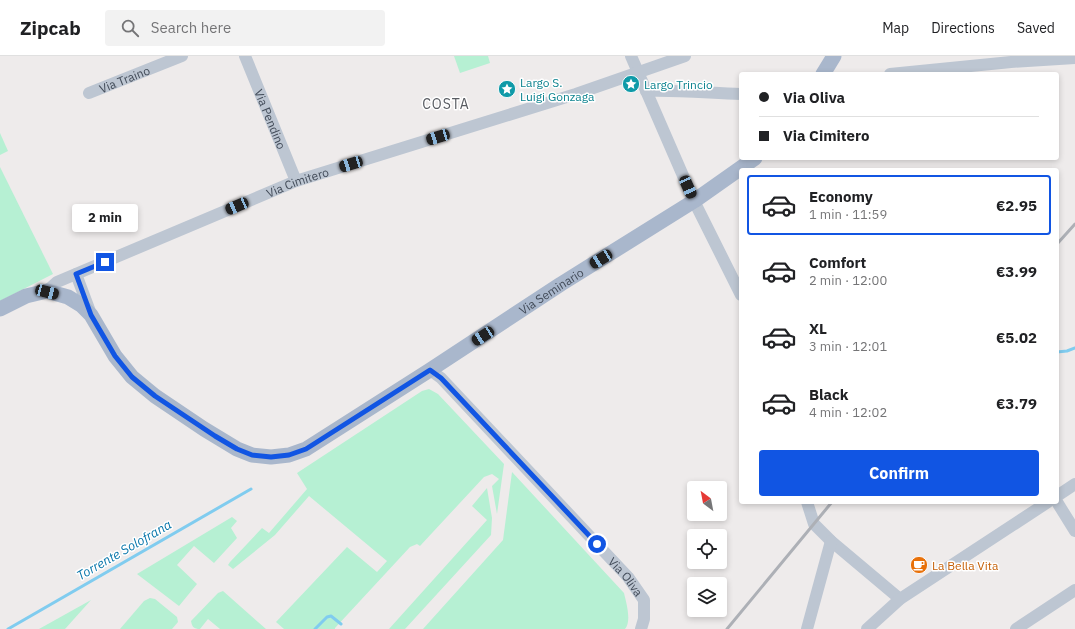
<!DOCTYPE html>
<html lang="en">
<head>
<meta charset="utf-8">
<style>
  :root { --surface:#fff; --page:#f2f2f2; --text:#202124; --muted:#757577; --line:#e0e0e0; --accent:#1155e3 }
  body { margin:0; font-family:"IBM Plex Sans",sans-serif; background:var(--page); color:var(--text); height:100vh; display:flex; flex-direction:column; font-size:15px; white-space:nowrap }
  * { box-sizing:border-box; margin:0 }
  p { font-size:13px; color:var(--muted) }
  .icon { flex:none; width:22px; height:22px; fill:none; stroke:currentColor; stroke-width:2; stroke-linecap:round; stroke-linejoin:round }
  .map { position:relative; flex:1; overflow:hidden }
  .details { position:absolute; left:739px; top:112px; width:320px; height:336px; display:flex; flex-direction:column; background:var(--surface); border-radius:4px; box-shadow:0 2px 6px #0003 }
  .details>* { flex:none }
  .top-card { position:absolute; left:739px; top:16px; width:320px; height:88px; border-radius:4px; box-shadow:0 2px 6px #0003; display:grid; align-content:center; height:88px; padding:0 20px; background:var(--surface) }
  .needle { width:26px; rotate:328deg }
  .buttons { position:absolute; left:687px; top:425px; display:grid; gap:8px }
  .buttons a { display:grid; place-items:center; width:40px; height:40px; border-radius:4px; background:var(--surface); box-shadow:0 2px 6px #0003; font-size:20px }
  .end { position:absolute; width:18px; height:18px; margin:-9px; border:5px solid #1155e3; background:#fff; box-shadow:0 0 0 2px #fff }
  .from { border-radius:50% }
  .bubble { position:absolute; height:28px; border-radius:4px; background:var(--surface); box-shadow:0 2px 6px #0003; font-size:13px; font-weight:700; line-height:28px; text-align:center }
  .car { position:absolute; width:12px; height:24px; margin:-12px -6px; border-radius:5px; box-shadow:0 0 3px 1px #0007; background:linear-gradient(#222 24%,#8ab4d8 0 40%,#222 0 76%,#8ab4d8 0 86%,#222 0) }
  .top-card b { display:flex; align-items:center; gap:14px; height:38px; font-size:15px }
  .top-card b+b { border-top:1px solid var(--line) }
  .top-card i { width:10px; height:10px; background:var(--text) }
  ul { padding:7px 0 0; list-style:none }
  li { display:flex; align-items:center; gap:12px; height:60px; margin:0 8px 6px; padding:0 12px; border:2px solid transparent; border-radius:4px }
  li div { flex:1 }
  li b { display:block; font-size:15px }
  li em { font-style:normal; font-weight:700 }
  li.active { border-color:var(--accent) }
  li>.icon { width:36px; height:36px; stroke-width:1.5 }
  .primary-button { display:flex; gap:8px; margin-top:auto; padding:8px 20px }
  .primary-button a { flex:1; height:46px; border-radius:4px; background:var(--accent); color:#fff; font-size:16px; font-weight:700; line-height:46px; text-align:center }
  header { display:flex; align-items:center; gap:24px; box-sizing:border-box; height:56px; padding:0 20px; background:var(--surface); border-bottom:1px solid var(--line) }
  header strong { font-size:19px }
  nav { display:flex; gap:22px; margin-inline-start:auto; font-size:14px }
  .search { width:280px; height:36px; background:var(--page); display:flex; align-items:center; gap:10px; box-sizing:border-box; padding:0 14px; border-radius:4px; color:var(--muted); font-size:15px }
  .map>svg:first-child { display:block }
</style>
</head>
<body>
<header>
<strong>Zipcab</strong>
<div class="search"><svg class="icon" aria-label="search" viewBox="0 0 24 24"><circle cx="10" cy="10" r="6"/><path d="M15 15l6 6"/></svg>Search here</div>
<nav><a>Map</a><a>Directions</a><a>Saved</a></nav>
</header>
<div class="map">
<svg width="1075" height="573" viewBox="0 0 1075 573">
  <rect width="100%" height="100%" fill="#eeebeb"/>
  <g fill="#b6f0d3">
    <polygon points="454,0 488,0 490,7 460,17"/>
    <polygon points="0,77 8,95 0,99"/>
    <polygon points="0,111 53,218 0,245"/>
    <polygon points="429,333 438,338 504,408 497,458 492,430 499,423 492,418 484,421 420,490 417,488 410,491 335,572 335,573 284,573 276,566 347,491 377,516 387,505 309,440 275,479 233,513 228,509 230,506 262,472 269,477 307,433 297,417 422,335"/>
    <path d="M512 416 624 537C626 546 632 565 625 573H423L503 484Z"/>
    <polygon points="487,432 492,462 491,479 405,573 389,573 487,464 472,450"/>
    <polygon points="232,461 237,465 231,472 237,482 214,507 194,490 177,509 197,528 179,550 137,518"/>
    <path d="M223 535 266 573H220L208 563 200 573C194 573 192 571 191 565L218 537Z"/>
    <polygon points="150,542 155,543 177,561 178,566 172,573 120,573 144,545"/>
    <polygon points="91,544 65,573 39,573"/>
  </g>
  <g fill="none" stroke-linecap="round" stroke-linejoin="round">
    <g stroke="#80ccef" stroke-width="3">
      <polyline points="1057,296 1067,295 1075,292"/>
      <polyline points="8,573 251,433"/>
      <polyline points="315,573 327,561 331,560 341,568"/>
    </g>
    <g stroke="#bdc6d2" stroke-width="12">
      <path id="s1" d="M245 0 296 125"/>
      <polyline points="631,0 694,145 741,239"/>
      <polyline points="890,18 1011,6 1075,2"/>
      <path d="M646 35C678 34 709 37 741 38"/>
      <path id="s2" d="M89 37 182 0"/>
      <polyline points="76,218 91,258"/>
      <path id="s3" d="M47 235 57 226 296 125 576 38 685 0"/>
      <path id="s4" d="M430 314 441 322 628 521 644 544V563L641 573"/>
      <polyline points="1057,440 1075,428"/>
      <polyline points="807,446 814,468 831,485 900,543"/>
      <polyline points="1057,446 1075,475"/>
      <polyline points="807,573 831,485"/>
      <polyline points="867,573 900,543 1048,446"/>
      <polyline points="1016,573 1075,534"/>
    </g>
    <g stroke="#a9b7cc" stroke-width="15">
      <polyline points="823,18 834,0"/>
      <path id="s5" d="M0 253 26 240 47 235 68 241 81 249 91 259 115 300 132 321 155 340 204 373 237 393 252 399 271 401 289 399 306 393 430 314 561 228 694 145 755 102"/>
    </g>
    <g stroke="#adb0b6" stroke-width="3">
      <polyline points="1057,188 1075,168"/>
      <polyline points="727,573 832,446"/>
    </g>
  </g>
  <g fill="none" stroke-linecap="round" stroke-linejoin="round">
    <polyline stroke="#1155e3" stroke-width="5" points="105,206 76,218 91,259 115,300 132,321 155,340 215,380 237,393 252,399 271,401 289,399 306,393 430,314 441,322 597,488"/>
  </g>
  <defs>
    <symbol id="sight-disc" viewBox="-11 -11 22 22"><circle r="9.5" fill="#0f9aa8" stroke="#fff"/><path d="M0-6L1.8-2.2L6-1.7L2.9 1.2L3.7 5.4L0 3.3L-3.7 5.4L-2.9 1.2L-6-1.7L-1.8-2.2Z" fill="#fff"/></symbol>
    <symbol id="cafe-disc" viewBox="-11 -11 22 22"><circle r="9.5" fill="#e8710a" stroke="#fff"/><path d="M-5.5-4.5H6V0H3Q3 3.5 0 3.5H-2.5Q-5.5 3.5-5.5 0ZM3-3.2v2h1.7v-2ZM-6 4.5H4V6H-6Z" fill="#fff"/></symbol>
  </defs>
  <g fill-rule="evenodd">
    <use href="#sight-disc" x="621" y="18" width="20" height="20"/>
    <use href="#sight-disc" x="497" y="23" width="20" height="20"/>
    <use href="#cafe-disc" x="909" y="499" width="20" height="20"/>
  </g>
  <g text-anchor="middle" dominant-baseline="central" stroke-width="3" stroke-linejoin="round" paint-order="stroke">
    <g font-size="12" fill="#434c59" stroke="#fff">
      <text stroke="none"><textPath href="#s2" startOffset="38">Via Traino</textPath></text>
      <text stroke="none"><textPath href="#s1" startOffset="68">Via Pendino</textPath></text>
      <text stroke="none"><textPath href="#s3" startOffset="274">Via Cimitero</textPath></text>
      <text stroke="none"><textPath href="#s5" startOffset="667">Via Seminario</textPath></text>
      <text stroke="none"><textPath href="#s4" startOffset="285">Via Oliva</textPath></text>
    </g>
    <g font-size="12" fill="#0d838f" stroke="#fff" text-anchor="start">
      <text x="520" y="26">Largo S.<tspan x="520" dy="14">Luigi Gonzaga</tspan></text>
      <text x="644" y="28">Largo Trincio</text>
    </g>
    <g font-size="12" fill="#c56008" stroke="#fff" text-anchor="start">
      <text x="932" y="509">La Bella Vita</text>
    </g>
    <g font-size="13" font-style="italic" fill="#0675aa" stroke="#fff">
      <text transform="translate(124 494) rotate(-30)">Torrente Solofrana</text>
    </g>
    <g font-size="14" letter-spacing="1" fill="#585b61" stroke="#fff">
      <text x="446" y="48">COSTA</text>
    </g>
  </g>
</svg>
<div class="buttons">
<a><svg class="needle" viewBox="-14 -14 28 28"><path d="M0-13l5 13h-10z" fill="#e53935"/><path d="M0 13l5-13h-10z" fill="#757577"/></svg></a>
<a><svg class="icon" aria-label="locate" viewBox="0 0 24 24"><circle cx="12" cy="12" r="6"/><path d="M12 2v4M12 18v4M2 12h4M18 12h4"/></svg></a>
<a><svg class="icon" aria-label="layers" viewBox="0 0 24 24"><path d="M12 4l9 5-9 5-9-5zM3 14l9 5 9-5"/></svg></a>
</div>
<i class="end from" style="left:597px;top:488px"></i>
<i class="end" style="left:105px;top:206px"></i>
<div class="bubble" style="left:72px;top:148px;width:66px">2 min</div>
<i class="car" style="left:438px;top:81px;rotate:253deg"></i>
<i class="car" style="left:351px;top:108px;rotate:253deg"></i>
<i class="car" style="left:688px;top:131px;rotate:156deg"></i>
<i class="car" style="left:237px;top:150px;rotate:247deg"></i>
<i class="car" style="left:601px;top:203px;rotate:238deg"></i>
<i class="car" style="left:47px;top:236px;rotate:105deg"></i>
<i class="car" style="left:483px;top:280px;rotate:237deg"></i>
<div class="top-card">
<b><i class="from"></i>Via Oliva</b>
<b><i></i>Via Cimitero</b>
</div>
<section class="details">
<ul>
<li class="active"><svg class="icon" aria-label="car" viewBox="0 0 24 24"><path d="M5 17H2v-5l4-1 3-4h7l3 4 3 1v5h-3M9 17h6M6 11h13"/><circle cx="7" cy="17" r="2"/><circle cx="17" cy="17" r="2"/></svg><div><b>Economy</b><p>1 min · 11:59</p></div><em>€2.95</em></li>
<li><svg class="icon" aria-label="car" viewBox="0 0 24 24"><path d="M5 17H2v-5l4-1 3-4h7l3 4 3 1v5h-3M9 17h6M6 11h13"/><circle cx="7" cy="17" r="2"/><circle cx="17" cy="17" r="2"/></svg><div><b>Comfort</b><p>2 min · 12:00</p></div><em>€3.99</em></li>
<li><svg class="icon" aria-label="car" viewBox="0 0 24 24"><path d="M5 17H2v-5l4-1 3-4h7l3 4 3 1v5h-3M9 17h6M6 11h13"/><circle cx="7" cy="17" r="2"/><circle cx="17" cy="17" r="2"/></svg><div><b>XL</b><p>3 min · 12:01</p></div><em>€5.02</em></li>
<li><svg class="icon" aria-label="car" viewBox="0 0 24 24"><path d="M5 17H2v-5l4-1 3-4h7l3 4 3 1v5h-3M9 17h6M6 11h13"/><circle cx="7" cy="17" r="2"/><circle cx="17" cy="17" r="2"/></svg><div><b>Black</b><p>4 min · 12:02</p></div><em>€3.79</em></li>
</ul>
<div class="primary-button"><a>Confirm</a></div>
</section>
</div>
</body>
</html>
